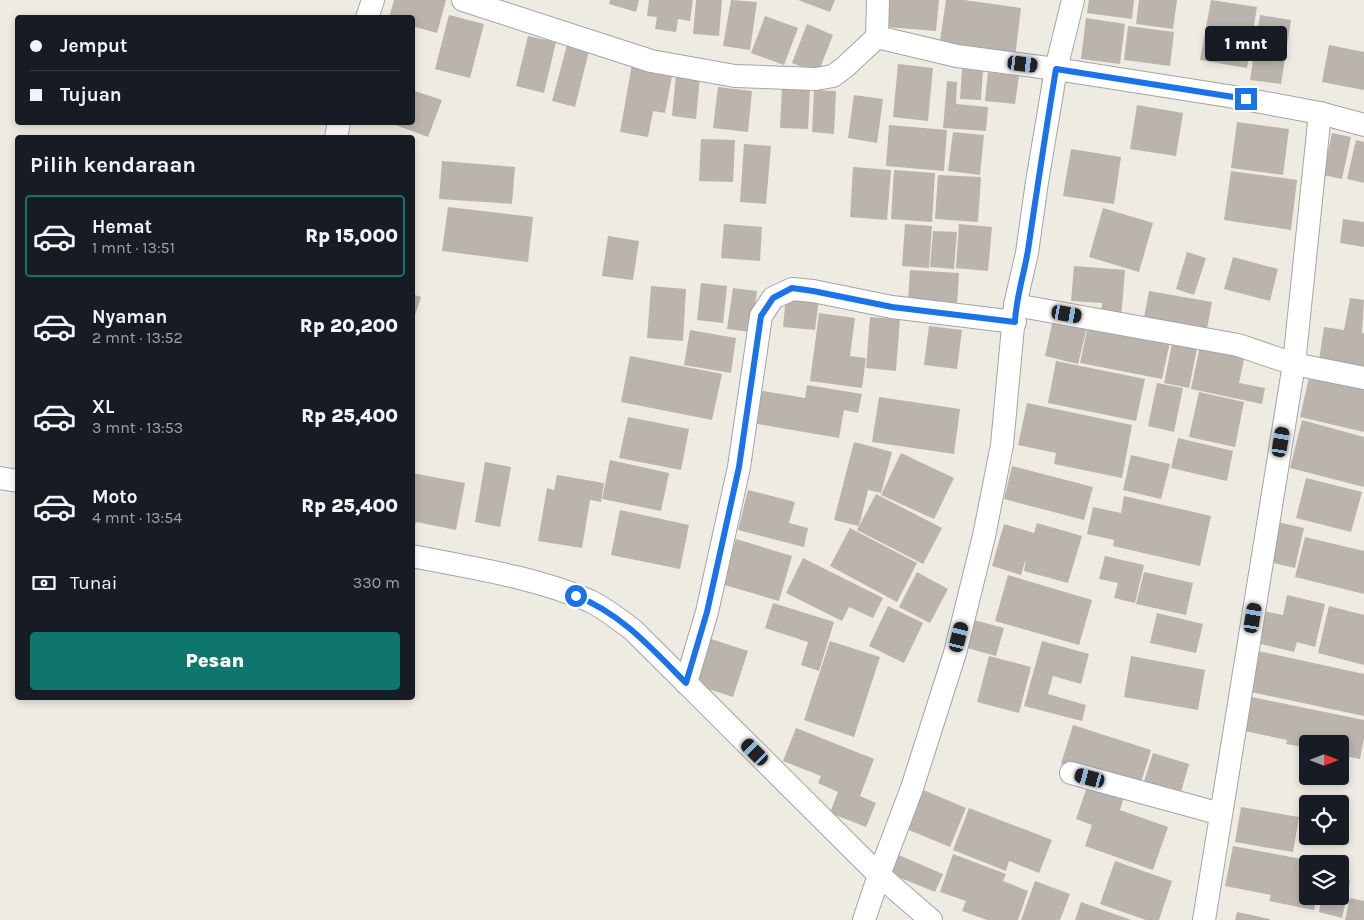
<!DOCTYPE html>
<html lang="id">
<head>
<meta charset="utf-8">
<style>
  :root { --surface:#171b24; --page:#242831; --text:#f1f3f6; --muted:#9ea1a6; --line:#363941; --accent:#0f766e }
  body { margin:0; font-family:Karla,sans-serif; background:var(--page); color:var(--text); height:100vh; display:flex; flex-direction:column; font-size:19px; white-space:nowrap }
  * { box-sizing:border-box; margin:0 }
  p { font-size:16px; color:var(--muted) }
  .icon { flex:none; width:28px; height:28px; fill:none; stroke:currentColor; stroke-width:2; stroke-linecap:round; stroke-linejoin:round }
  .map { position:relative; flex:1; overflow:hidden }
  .details { position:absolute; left:15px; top:135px; width:400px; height:565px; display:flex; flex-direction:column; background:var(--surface); border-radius:5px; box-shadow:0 2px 8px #0003 }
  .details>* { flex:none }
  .guide { position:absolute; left:15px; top:15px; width:400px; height:110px; border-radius:5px; box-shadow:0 2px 8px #0003; display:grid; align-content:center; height:110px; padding:0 15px; background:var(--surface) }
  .needle { width:32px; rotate:90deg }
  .fabs { position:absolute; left:1299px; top:735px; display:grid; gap:10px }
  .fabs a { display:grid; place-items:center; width:50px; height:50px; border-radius:5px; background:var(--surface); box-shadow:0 2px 8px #0003; font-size:25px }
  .end { position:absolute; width:22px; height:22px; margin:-11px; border:6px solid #1a73e8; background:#fff; box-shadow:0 0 0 2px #fff }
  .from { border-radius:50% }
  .bubble { position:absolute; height:35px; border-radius:5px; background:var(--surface); box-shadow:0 2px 8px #0003; font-size:16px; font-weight:800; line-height:35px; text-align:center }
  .car { position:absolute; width:15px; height:30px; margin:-15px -8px; border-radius:6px; box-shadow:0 0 4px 1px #0007; background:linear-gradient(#222 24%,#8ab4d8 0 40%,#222 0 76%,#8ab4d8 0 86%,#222 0) }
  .guide b { display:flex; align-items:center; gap:18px; height:48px; font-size:19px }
  .guide b+b { border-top:1px solid var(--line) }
  .guide i { width:12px; height:12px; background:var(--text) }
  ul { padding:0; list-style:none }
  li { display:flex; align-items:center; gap:15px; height:82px; margin:0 10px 8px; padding:0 5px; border:2px solid transparent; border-radius:5px }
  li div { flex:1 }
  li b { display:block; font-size:19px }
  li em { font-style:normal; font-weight:800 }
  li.on { border-color:var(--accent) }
  li>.icon { width:45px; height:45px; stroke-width:1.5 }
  h2 { padding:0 15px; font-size:22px; line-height:60px }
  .pay { display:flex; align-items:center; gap:12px; height:55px; padding:0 15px; font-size:19px }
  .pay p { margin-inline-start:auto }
  .cta { display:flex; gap:10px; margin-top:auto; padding:10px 15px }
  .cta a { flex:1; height:58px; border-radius:5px; background:var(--accent); color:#fff; font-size:20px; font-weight:800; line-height:58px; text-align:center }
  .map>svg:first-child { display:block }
</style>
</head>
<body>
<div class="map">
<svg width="1364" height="920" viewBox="0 0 1364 920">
  <rect width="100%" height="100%" fill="#eeebe3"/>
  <g fill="#bab4ad">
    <polygon points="394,0 446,0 437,33 412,26 412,18 389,18"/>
    <polygon points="610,0 639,0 636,12 609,4"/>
    <polygon points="649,0 693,0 690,21 678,19 676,32 655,29 657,17 647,16"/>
    <polygon points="696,0 722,0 719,36 693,34"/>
    <polygon points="731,0 757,2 750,50 723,46"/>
    <polygon points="798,0 835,0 830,12"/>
    <polygon points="888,0 939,0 936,31 886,27"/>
    <polygon points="946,0 964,0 1021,8 1015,57 939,47"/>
    <polygon points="1089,0 1134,0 1132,19 1087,13"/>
    <polygon points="1139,0 1177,0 1173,29 1136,24"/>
    <polygon points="1211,0 1257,7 1247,68 1200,60"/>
    <polygon points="449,15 484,24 470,78 435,69"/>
    <polygon points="1260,15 1291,20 1281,84 1250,80"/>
    <polygon points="765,16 798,28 784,65 751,53"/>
    <polygon points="1086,18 1125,24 1120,64 1081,59"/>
    <polygon points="807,24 833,35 818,73 792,63"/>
    <polygon points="1128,26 1174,32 1170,66 1124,60"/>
    <polygon points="528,36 556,42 544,93 516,86"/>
    <polygon points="568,41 590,47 575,107 552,101"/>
    <polygon points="1329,45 1364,52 1364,90 1322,82"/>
    <polygon points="632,64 673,71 665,113 653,111 648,137 620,132"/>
    <polygon points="898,64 933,68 928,121 893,117"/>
    <polygon points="962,69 983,70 981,100 960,99"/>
    <polygon points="988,72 1019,76 1015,104 985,101"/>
    <polygon points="676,74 700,77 696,119 672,116"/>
    <polygon points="947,81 957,82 956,104 988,107 986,131 943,128"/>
    <polygon points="718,87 752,91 748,132 713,128"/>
    <polygon points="782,87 810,88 808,129 780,128"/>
    <polygon points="412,90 442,100 428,137 390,123 412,122"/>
    <polygon points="814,90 836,91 834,134 812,132"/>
    <polygon points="854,95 883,99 877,143 848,138"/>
    <polygon points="1137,105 1183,113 1176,156 1130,149"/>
    <polygon points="1237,122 1289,129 1283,175 1231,168"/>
    <polygon points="889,125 947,130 944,171 886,166"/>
    <polygon points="953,132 984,135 980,175 948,171"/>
    <polygon points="1332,133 1351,137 1342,179 1323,175"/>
    <polygon points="701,139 735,140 733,182 699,181"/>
    <polygon points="1356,140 1364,142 1364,183 1347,179"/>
    <polygon points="744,144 771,146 766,204 740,202"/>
    <polygon points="1071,149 1121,157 1114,204 1063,196"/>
    <polygon points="442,161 515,167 512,204 439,199"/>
    <polygon points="853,167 891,170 887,220 850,217"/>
    <polygon points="894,170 935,173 932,222 891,219"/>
    <polygon points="1231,171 1297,180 1291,230 1224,220"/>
    <polygon points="938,175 981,177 978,222 935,219"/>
    <polygon points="448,207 533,217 528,262 442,251"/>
    <polygon points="1103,208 1153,223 1139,272 1089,257"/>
    <polygon points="1343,219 1364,222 1364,247 1340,243"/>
    <polygon points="724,224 762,227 760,261 721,258"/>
    <polygon points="905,224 932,226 929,268 902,266"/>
    <polygon points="959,224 992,227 988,271 956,268"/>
    <polygon points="933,231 957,232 954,269 930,267"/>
    <polygon points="608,236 639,241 633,280 602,276"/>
    <polygon points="1187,252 1206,258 1194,295 1176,289"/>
    <polygon points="1233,257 1278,269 1270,301 1224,289"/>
    <polygon points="1074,266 1125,270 1121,320 1101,318 1102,303 1071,301"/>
    <polygon points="910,270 959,273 957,305 908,302"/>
    <polygon points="701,283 727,286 723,323 697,320"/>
    <polygon points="651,286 686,289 683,341 647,338"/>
    <polygon points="733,288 757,291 751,332 727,329"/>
    <polygon points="1149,291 1212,302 1206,334 1143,323"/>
    <polygon points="412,294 421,297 413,321 412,321"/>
    <polygon points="786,295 819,299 815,330 783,327"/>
    <polygon points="1350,298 1364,300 1362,333 1364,333 1364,374 1318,367 1324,327 1344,330"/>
    <polygon points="819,313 855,318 850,356 866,358 862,388 810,381"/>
    <polygon points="1054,315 1088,323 1078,364 1045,356"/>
    <polygon points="870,317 900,319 896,371 866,368"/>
    <polygon points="1089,321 1171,337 1162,379 1080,363"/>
    <polygon points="929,326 962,330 957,369 924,365"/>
    <polygon points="690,330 736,338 731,373 684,365"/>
    <polygon points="1173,339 1198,344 1189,388 1164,383"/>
    <polygon points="1201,341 1246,350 1239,383 1265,388 1262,404 1191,389"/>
    <polygon points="630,356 722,374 712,420 621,402"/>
    <polygon points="1056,361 1145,379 1136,421 1048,403"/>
    <polygon points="1310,373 1364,386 1364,432 1300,417"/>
    <polygon points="1157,383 1183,388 1174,432 1148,426"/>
    <polygon points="807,385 862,394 858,413 844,410 839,438 752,423 757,390 805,398"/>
    <polygon points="1199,392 1244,402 1235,447 1189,437"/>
    <polygon points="879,397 960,409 954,454 872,442"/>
    <polygon points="1027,403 1132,425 1122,478 1054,464 1056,453 1018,445"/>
    <polygon points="628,417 689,429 681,470 619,458"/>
    <polygon points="1302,420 1364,437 1364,487 1290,468"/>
    <polygon points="1178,438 1233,451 1227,481 1171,468"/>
    <polygon points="854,442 892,452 881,493 868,490 859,526 834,520"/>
    <polygon points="901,453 954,478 934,519 881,495"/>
    <polygon points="1131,455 1170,464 1161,499 1123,490"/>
    <polygon points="610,460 669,473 661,511 602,499"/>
    <polygon points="485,462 511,467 500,527 475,522"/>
    <polygon points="1012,466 1093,487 1084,520 1004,499"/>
    <polygon points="412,473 465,483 456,530 416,522 414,529 412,528"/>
    <polygon points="557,475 604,483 601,502 590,500 582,548 538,541 547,488 554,490"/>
    <polygon points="1306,478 1362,492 1351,532 1296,518"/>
    <polygon points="748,490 795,502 789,523 808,528 804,547 738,530"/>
    <polygon points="876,494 942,528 923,564 857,530"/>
    <polygon points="1124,496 1211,516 1200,566 1113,546 1114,540 1087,534 1093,507 1121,513"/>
    <polygon points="620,510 689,525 680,569 611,555"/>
    <polygon points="1273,521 1304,528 1295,568 1264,561"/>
    <polygon points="1037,523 1082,536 1068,583 1024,571 1026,558 1021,575 992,566 1004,524 1034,533"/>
    <polygon points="850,528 917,563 897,602 830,566"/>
    <polygon points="1305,537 1364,551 1364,594 1295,577"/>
    <polygon points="736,539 792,556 779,601 714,582 724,549 732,552"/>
    <polygon points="1105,556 1144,565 1135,603 1114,598 1118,583 1099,579"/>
    <polygon points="803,558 883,598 873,618 849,607 842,621 786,593"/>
    <polygon points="917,572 948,589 930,623 899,607"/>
    <polygon points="1144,572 1193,583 1186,615 1136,604"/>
    <polygon points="1008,575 1092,600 1079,645 995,621"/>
    <polygon points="1287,595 1325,604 1315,647 1297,642 1294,652 1252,642 1259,610 1283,615"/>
    <polygon points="773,603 834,622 819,671 801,665 808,642 765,628"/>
    <polygon points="888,606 923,623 904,663 869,646"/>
    <polygon points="1329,606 1364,615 1364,665 1318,653"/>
    <polygon points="1157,613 1203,624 1196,653 1150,643"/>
    <polygon points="974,620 1004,628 996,656 967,648"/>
    <polygon points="711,639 748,651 733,697 696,685"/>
    <polygon points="830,641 880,657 854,737 804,720"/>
    <polygon points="1042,641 1089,654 1081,684 1053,676 1048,694 1086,705 1082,721 1024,706"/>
    <polygon points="1254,650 1364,674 1364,716 1246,691"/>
    <polygon points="989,656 1031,667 1019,713 977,702"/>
    <polygon points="1131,656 1205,670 1198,710 1124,697"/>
    <polygon points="1247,696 1364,720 1364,738 1360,759 1340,755 1340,744 1308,744 1308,748 1286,744 1287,740 1240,730"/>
    <polygon points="1073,725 1151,750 1139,789 1061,764"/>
    <polygon points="796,728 874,759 860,796 876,803 866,827 830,813 838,792 818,783 821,776 783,761"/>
    <polygon points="1153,753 1189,764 1179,799 1142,788"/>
    <polygon points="1089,781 1125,794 1120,810 1168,827 1153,870 1085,846 1092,825 1076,819"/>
    <polygon points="921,789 966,808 950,847 904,828"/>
    <polygon points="1241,807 1299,817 1293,852 1235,842"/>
    <polygon points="969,808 1052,840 1039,873 1009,861 1006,871 953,850"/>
    <polygon points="1233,846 1322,863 1308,864 1308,896 1317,896 1314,910 1269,901 1271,895 1225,886"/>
    <polygon points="894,853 943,874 935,892 886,872"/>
    <polygon points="953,854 1006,874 1003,881 1028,891 1018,920 987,920 962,911 966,901 940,892"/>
    <polygon points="1115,861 1172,881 1159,920 1146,920 1100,904"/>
    <polygon points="1340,879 1350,881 1342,918 1319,912 1322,896 1340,896"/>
    <polygon points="1035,881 1070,894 1060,920 1021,920"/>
    <polygon points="1350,898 1364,901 1364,920 1345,920"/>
    <polygon points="1081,902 1131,920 1075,920"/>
    <polygon points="1237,912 1270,919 1270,920 1235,920"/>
  </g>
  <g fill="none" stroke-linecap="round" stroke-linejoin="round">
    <defs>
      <g id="street">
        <polyline points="463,0 651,61 735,76 816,79 833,76 845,67 877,37"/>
        <polyline points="878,0 877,37 957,56 1056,69 1228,96 1320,113 1364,125"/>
        <polyline points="367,18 373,0"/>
        <polyline points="336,138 339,122"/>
        <polyline points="1015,305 1238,345 1294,364 1364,378"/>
        <polyline points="0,478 18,481"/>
        <path d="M412 556C472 568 535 577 590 601 605 608 619 620 632 629L879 875 931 920"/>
        <polyline points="686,683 707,612 739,467 761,316 773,298 792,289 813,291 892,307 1015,322"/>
        <polyline points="1071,773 1221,814"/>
        <polyline points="864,920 879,875 912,788 955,653 984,536 1002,445 1015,305 1027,253 1037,182 1056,69 1073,0"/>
        <polyline points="1204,920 1294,364 1320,113"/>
      </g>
    </defs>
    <use href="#street" stroke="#a4a4a4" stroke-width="24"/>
    <use href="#street" stroke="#fff" stroke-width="22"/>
  </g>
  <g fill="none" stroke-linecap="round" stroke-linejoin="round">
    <path stroke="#1a73e8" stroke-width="6" d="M576 596C621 613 653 650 686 683L707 612 739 467 761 316 773 298 792 288 813 291 892 307 1015 322C1016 297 1024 275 1028 250 1037 190 1046 129 1056 69L1246 99"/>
  </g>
</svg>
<div class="fabs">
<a><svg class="needle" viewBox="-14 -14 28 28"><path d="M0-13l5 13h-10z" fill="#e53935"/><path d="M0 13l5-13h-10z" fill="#9ea1a6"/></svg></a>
<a><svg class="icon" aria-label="locate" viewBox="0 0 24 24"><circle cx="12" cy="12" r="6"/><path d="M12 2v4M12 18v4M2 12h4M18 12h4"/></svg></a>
<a><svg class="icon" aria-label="layers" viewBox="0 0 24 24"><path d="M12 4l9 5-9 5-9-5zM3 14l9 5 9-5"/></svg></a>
</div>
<i class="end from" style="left:576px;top:596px"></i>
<i class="end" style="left:1246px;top:99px"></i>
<div class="bubble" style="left:1205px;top:26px;width:82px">1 mnt</div>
<i class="car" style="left:1023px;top:64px;rotate:97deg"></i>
<i class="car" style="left:1067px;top:314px;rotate:100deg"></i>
<i class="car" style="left:1281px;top:442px;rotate:9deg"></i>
<i class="car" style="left:1253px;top:618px;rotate:9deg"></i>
<i class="car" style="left:959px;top:637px;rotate:14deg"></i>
<i class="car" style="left:755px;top:752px;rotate:315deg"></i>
<i class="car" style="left:1090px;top:778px;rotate:285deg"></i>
<div class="guide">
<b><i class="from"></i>Jemput</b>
<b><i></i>Tujuan</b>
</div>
<section class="details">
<h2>Pilih kendaraan</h2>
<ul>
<li class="on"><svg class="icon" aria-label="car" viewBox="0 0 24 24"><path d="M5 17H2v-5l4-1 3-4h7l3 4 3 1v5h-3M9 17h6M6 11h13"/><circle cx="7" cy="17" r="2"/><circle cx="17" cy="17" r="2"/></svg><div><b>Hemat</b><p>1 mnt · 13:51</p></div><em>Rp 15,000</em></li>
<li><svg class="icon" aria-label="car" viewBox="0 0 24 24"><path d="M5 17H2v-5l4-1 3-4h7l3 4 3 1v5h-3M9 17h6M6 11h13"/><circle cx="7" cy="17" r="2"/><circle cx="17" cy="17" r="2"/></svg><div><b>Nyaman</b><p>2 mnt · 13:52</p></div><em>Rp 20,200</em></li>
<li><svg class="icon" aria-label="car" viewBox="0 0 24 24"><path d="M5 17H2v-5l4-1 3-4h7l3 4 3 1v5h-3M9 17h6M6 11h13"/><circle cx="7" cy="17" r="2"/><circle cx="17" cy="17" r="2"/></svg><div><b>XL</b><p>3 mnt · 13:53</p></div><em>Rp 25,400</em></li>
<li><svg class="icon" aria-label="car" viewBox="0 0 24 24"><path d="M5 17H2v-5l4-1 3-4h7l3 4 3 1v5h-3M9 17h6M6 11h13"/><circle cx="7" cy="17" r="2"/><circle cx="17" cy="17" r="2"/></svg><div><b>Moto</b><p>4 mnt · 13:54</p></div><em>Rp 25,400</em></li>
</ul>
<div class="pay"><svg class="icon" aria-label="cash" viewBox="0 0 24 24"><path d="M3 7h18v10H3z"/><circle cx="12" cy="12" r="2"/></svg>Tunai<p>330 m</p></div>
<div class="cta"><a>Pesan</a></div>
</section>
</div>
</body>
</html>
